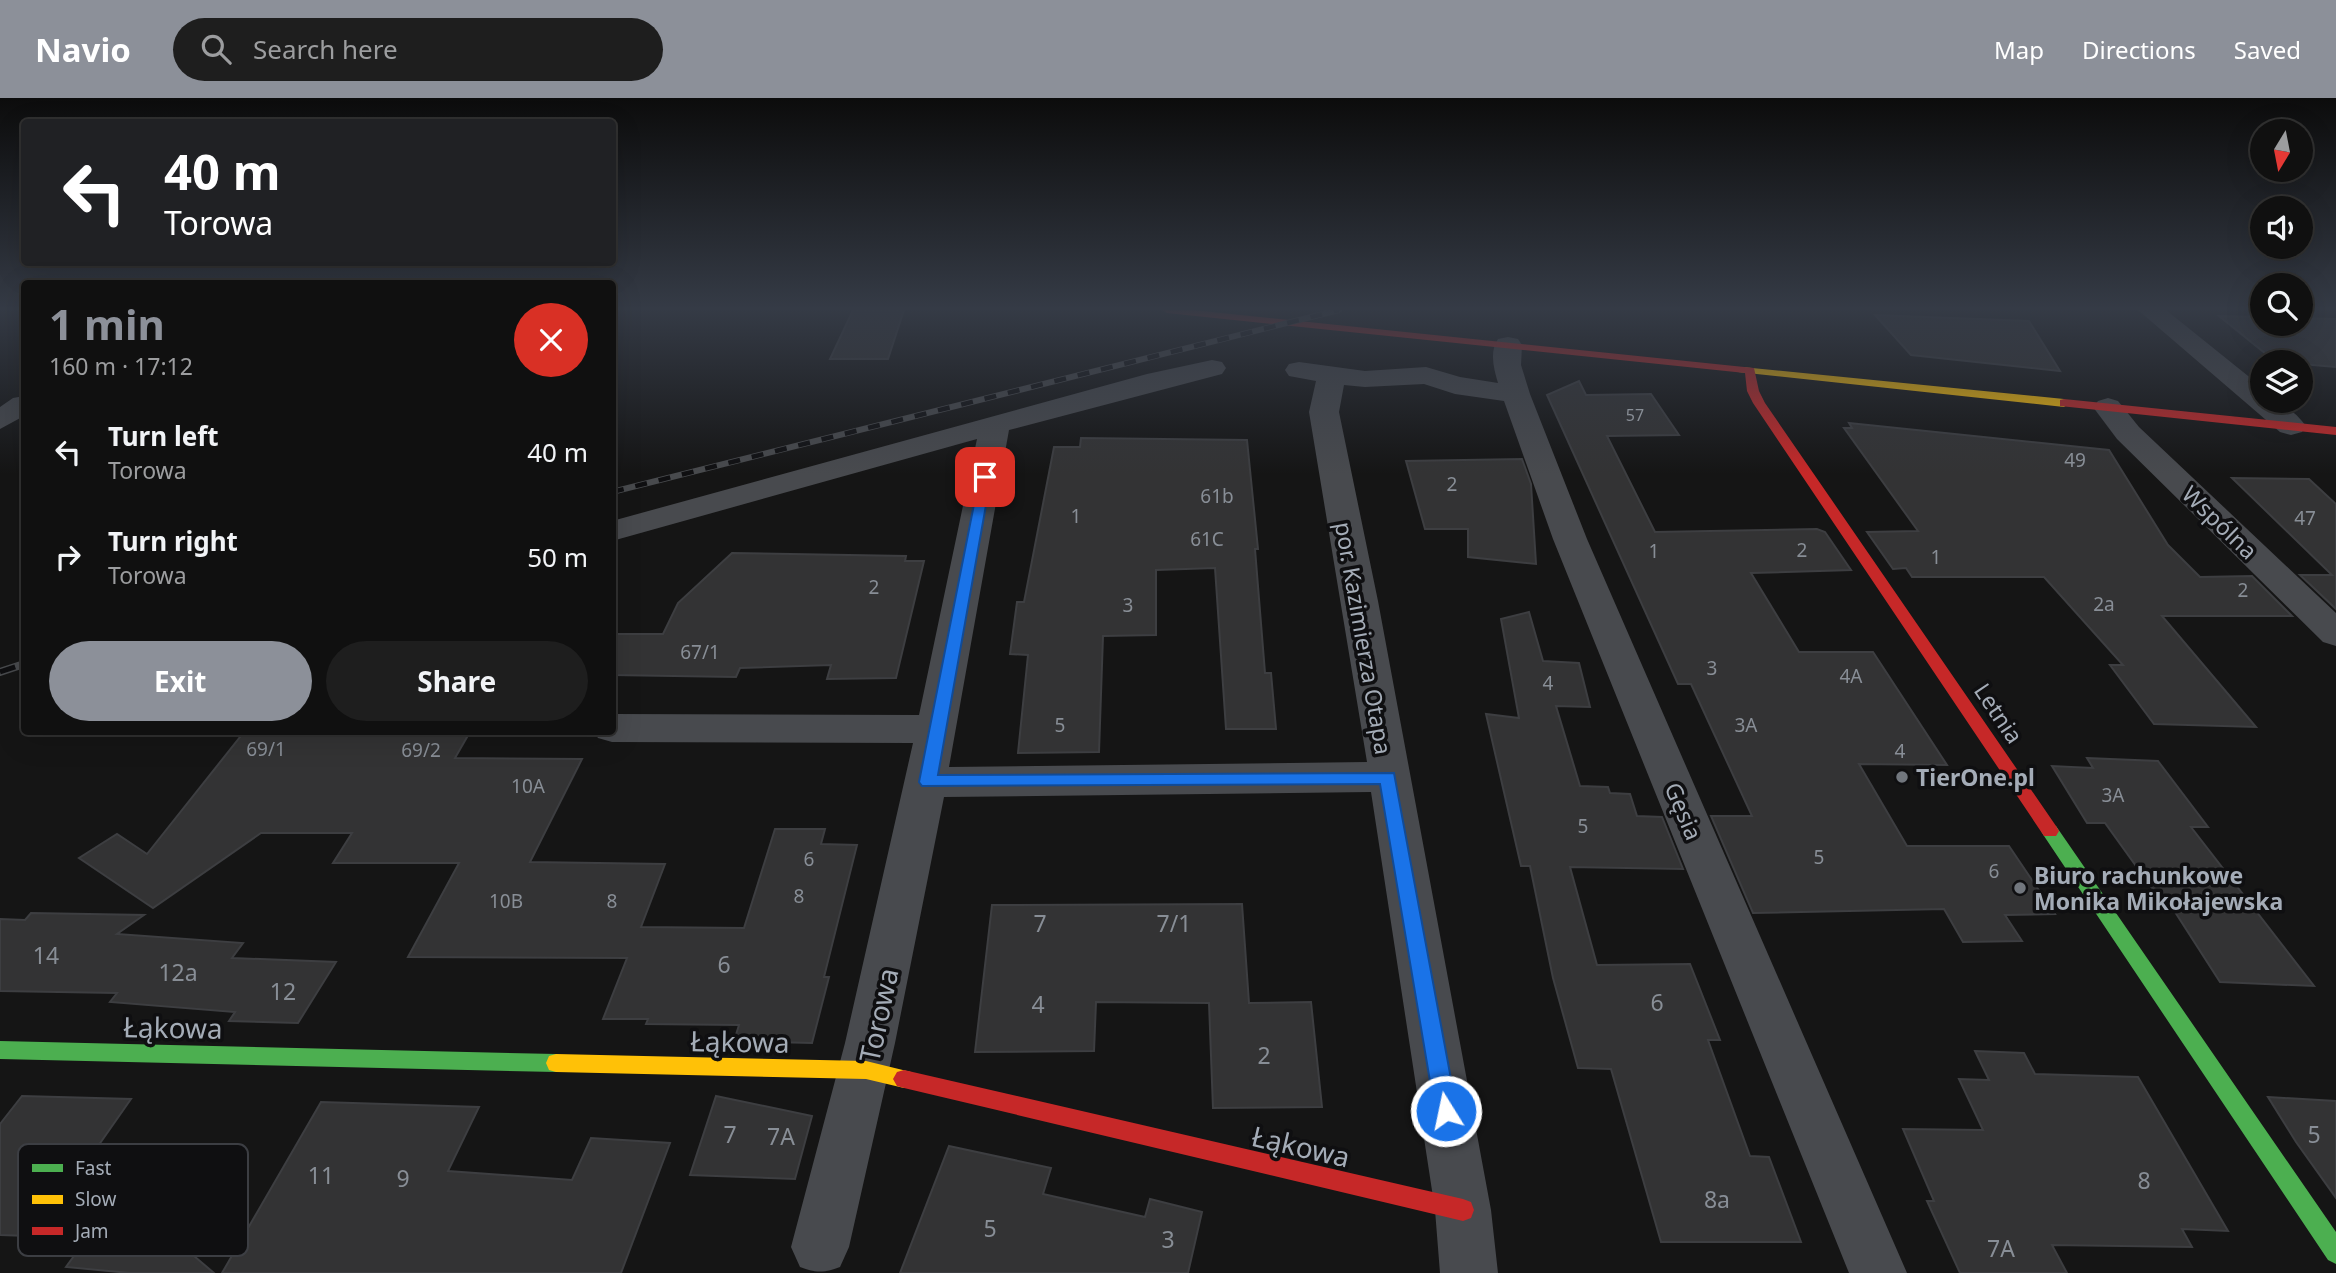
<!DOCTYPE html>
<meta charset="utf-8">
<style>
body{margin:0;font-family:"Noto Sans",sans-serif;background:#1e1e1e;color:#f1f3f6;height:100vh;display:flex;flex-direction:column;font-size:26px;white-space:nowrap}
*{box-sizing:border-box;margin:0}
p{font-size:23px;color:#9c9d9f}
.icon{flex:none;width:38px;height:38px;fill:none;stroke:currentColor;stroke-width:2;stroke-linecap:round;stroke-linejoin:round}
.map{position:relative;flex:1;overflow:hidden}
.details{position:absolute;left:21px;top:182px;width:595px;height:455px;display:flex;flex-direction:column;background:#101010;border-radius:7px;box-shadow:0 7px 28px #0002,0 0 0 2px #303030}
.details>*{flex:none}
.hud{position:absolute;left:21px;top:21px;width:595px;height:147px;border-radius:7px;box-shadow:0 7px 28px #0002,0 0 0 2px #303030;background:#202124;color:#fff;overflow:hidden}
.needle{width:46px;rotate:190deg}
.buttons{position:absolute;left:2250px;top:21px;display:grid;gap:14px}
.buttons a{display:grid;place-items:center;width:63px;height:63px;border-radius:50%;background:#101010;box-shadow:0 7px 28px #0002,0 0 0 2px #303030;font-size:35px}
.pin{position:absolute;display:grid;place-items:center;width:60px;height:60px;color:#fff;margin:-30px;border-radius:14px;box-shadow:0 4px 10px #0006}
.me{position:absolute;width:77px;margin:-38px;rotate:350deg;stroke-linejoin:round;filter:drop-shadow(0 0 5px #0008)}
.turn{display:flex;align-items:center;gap:24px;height:147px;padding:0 28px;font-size:32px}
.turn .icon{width:91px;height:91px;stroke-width:2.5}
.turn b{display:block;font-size:49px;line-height:60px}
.round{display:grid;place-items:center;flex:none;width:74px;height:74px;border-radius:37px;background:#1e1e1e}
.overview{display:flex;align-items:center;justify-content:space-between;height:119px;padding:0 28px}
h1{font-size:42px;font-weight:700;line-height:52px;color:#8c9099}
.primary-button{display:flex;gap:14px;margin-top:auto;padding:14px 28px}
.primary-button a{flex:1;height:80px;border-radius:42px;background:#8c9099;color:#fff;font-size:28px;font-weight:700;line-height:80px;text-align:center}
.primary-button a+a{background:#1e1e1e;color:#f1f3f6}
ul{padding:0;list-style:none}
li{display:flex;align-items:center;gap:21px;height:105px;padding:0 28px}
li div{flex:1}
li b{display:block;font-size:26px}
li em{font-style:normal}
header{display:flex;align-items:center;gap:42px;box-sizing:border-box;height:98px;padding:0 35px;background:#8c9099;color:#fff}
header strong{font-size:33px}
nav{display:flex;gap:38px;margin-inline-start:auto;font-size:24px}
.search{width:490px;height:63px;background:#1e1e1e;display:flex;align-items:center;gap:18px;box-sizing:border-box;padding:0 24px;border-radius:38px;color:#9c9d9f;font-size:26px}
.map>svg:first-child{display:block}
.building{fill:#333334;stroke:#3d3e41;stroke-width:2}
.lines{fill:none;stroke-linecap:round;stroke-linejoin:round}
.street{fill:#484a4e;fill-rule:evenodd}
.fast{fill:#4caf50;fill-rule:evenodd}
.slow{fill:#ffc107;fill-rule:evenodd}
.jam{fill:#c62828;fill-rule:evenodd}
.rail-far1-casing{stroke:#484a4d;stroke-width:6}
.rail-casing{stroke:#484a4d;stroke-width:8}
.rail-far1{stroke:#0f0f11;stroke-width:4.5;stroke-dasharray:12;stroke-linecap:butt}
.rail{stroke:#0f0f11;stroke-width:5;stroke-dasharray:16;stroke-linecap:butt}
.route{fill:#1a73e8;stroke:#114b97;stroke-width:2}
.poi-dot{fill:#72777e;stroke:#0f0f11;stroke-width:2.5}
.labels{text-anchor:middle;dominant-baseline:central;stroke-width:7;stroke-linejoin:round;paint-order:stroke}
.far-number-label{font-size:16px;fill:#888e96}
.number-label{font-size:19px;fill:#888e96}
.street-label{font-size:23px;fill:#a4acb7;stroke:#0f0f11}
.poi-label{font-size:23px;font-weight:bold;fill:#a4acb7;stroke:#0f0f11;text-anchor:start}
.near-number-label{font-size:23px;fill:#888e96}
.near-street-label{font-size:28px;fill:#a4acb7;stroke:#0f0f11}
.key{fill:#0f0f11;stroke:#3c3e43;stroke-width:2}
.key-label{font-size:19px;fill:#a4acb7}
</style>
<header>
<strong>Navio</strong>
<div class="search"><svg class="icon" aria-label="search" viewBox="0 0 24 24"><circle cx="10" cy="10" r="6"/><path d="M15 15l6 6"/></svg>Search here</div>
<nav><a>Map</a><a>Directions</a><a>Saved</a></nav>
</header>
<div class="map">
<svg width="2336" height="1175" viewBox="0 0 2336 1175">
<rect width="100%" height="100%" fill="#151515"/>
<path class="building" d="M853,212H904L888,261H830Z
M1875,217L2029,223L2060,273L1911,257Z
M2219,218L2263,219V226H2301V220L2336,221V269L2276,264Z
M1579,283L1586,297L1651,296L1679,337L1607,338L1655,434L1817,431L1825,434L1851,472L1751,475L1799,554H1873L1947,667L1859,666L1907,748H2009L2055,816L2005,817L2022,843L1963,844L1944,811L1753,815L1711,718H1752L1691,586H1678L1547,297Z
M1849,325L2109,352L2168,447L2200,479L2252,478L2292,518H2162L2256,629L2154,626L2110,567H2123L2044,479H1912L1906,470L1893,471L1867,434L1918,433L1844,330H1852Z
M1081,340L1247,342L1258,451H1255L1265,575H1271L1276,631H1226L1215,470L1156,472V537L1103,538L1099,654L1018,655L1028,557L1010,556L1017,504H1024L1054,349H1080Z
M1522,361L1531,386L1536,466L1468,459V431H1425L1406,363Z
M2232,380L2309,381L2336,406V511L2300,477H2332Z
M732,455L906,458L905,463H924L896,580L827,581L831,567L740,570L736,579L612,577V536H663L678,505Z
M1529,514L1543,563L1579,565L1590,609L1556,608L1580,688L1608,689L1610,695L1630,696L1637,718L1662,719L1683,771L1570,769L1597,867L1690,866L1720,942H1708L1750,1058L1769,1059L1801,1144H1661L1611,971L1578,970L1553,880L1530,768H1521L1486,616L1519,620L1501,521Z
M244,634H470L455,660L582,661L530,764L665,766L641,829L744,830L775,731H825L821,746L857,747L824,879H829L812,945L734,943L739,927L646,926L648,921H603L627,860L408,859L459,765H333L352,735H261L153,810L79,760L117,736L147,756Z
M2087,660L2158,663L2208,729H2191L2314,888L2220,884L2166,800H2159L2105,725H2087L2052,668L2093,670Z
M1242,806L1249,905L1311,904L1322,1009L1213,1010L1209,905L1096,904L1094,953L975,954L992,807Z
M31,815L144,817L117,836L243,845L232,860L336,864L298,925L229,923L235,914L110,904L117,895L0,893V821L25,822Z
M1975,953L2024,955L2035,976L2138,979L2228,1133L2182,1131L2192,1149L2052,1147L2067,1175H1960L1927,1103H1934L1903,1031L1983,1032L1959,981L1989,982Z
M22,998L131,1001L75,1081L106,1082L94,1099L116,1101L120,1095L214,1175H130L66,1169L87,1140L0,1137V1026Z
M716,998L812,1018L795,1081L690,1077Z
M2268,999L2336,1003V1100L2296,1044Z
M321,1004L479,1009L448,1073L572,1082L591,1040L670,1045L621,1175H222Z
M949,1048L1051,1070L1043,1096L1145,1119L1150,1101L1202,1114L1188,1175H900Z"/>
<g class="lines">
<path class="street" d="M2138,212H2166L2263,290V303C2281,303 2295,313 2306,328L2302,334L2291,337L2280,334Z
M1508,239L1518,241L1522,247L1521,267L1530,296L1587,441L1907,1175H1849L1553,441L1504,303L1455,296L1424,286L1365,289L1344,287L1339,314L1378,503L1491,1112L1498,1175H1440L1435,1112L1371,694L944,699L895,945L849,1149L840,1169C824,1175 816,1175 800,1169L791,1149L845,945L913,645L612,644L598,640L594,634H612V616L919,617L977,341L612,443V423L1147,276L1212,262L1222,264L1226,270L1222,276L1009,332L949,669L1367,664L1309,314L1316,283L1289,278L1285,272L1289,266L1299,264L1365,273L1426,269L1460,279L1498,285C1494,271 1489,254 1498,241Z
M24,298V318L0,331V309L13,300Z
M2108,300L2118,303L2139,329L2336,515V548L2323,544L2117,341L2093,309L2098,303Z"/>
<path class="fast" d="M2050,726L2056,728L2336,1134V1166L2328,1162L2044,738L2041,733L2044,728Z
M0,943L556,956L563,958L566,965L563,972L556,974L0,961Z"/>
<path class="slow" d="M1742,269L2064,301L2070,305L2064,309L1738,274L1736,272Z
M556,956L866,963L911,974L915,981L911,988L904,990L866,981L556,974L549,972L546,965L549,958Z"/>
<path class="jam" d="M1162,212H1193L1754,270L1759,293L1765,305L2056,728L2059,733L2056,738H2044L1753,305L1747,293L1745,275L1167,215Z
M2064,301L2336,329V337L2060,308V302Z
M904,972L1463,1101L1471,1104L1474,1112L1471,1120L1463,1123L904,990L897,988L893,981L897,974Z"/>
<g class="rail-far1-casing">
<path id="rail-far1" d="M612,394L1339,212"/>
</g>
<g class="rail-casing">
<path id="rail" d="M0,574L24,566"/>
</g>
<use href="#rail-far1" class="rail-far1"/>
<use href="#rail" class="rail"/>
</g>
<linearGradient id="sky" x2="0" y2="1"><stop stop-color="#0c0c0c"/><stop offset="0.56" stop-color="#353b46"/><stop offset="1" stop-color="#353b46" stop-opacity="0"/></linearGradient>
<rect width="2336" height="376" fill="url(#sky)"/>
<path class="route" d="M980,376L991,379L938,677L1394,675L1457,1013L1454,1020L1446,1023L1438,1020L1435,1013L1380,686L922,688L919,684Z"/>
<g class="poi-dot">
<circle cx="1902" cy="679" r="7"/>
<circle cx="2020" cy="790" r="7"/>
</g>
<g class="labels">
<g class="far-number-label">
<text x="1635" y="317">57</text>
</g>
<g class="number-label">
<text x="2075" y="362">49</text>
<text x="1452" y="386">2</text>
<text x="1217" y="398">61b</text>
<text x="1076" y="418">1</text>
<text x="2305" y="420">47</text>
<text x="1207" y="441">61C</text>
<text x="1802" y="452">2</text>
<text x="1654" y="453">1</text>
<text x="1936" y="459">1</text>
<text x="874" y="489">2</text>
<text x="2243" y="492">2</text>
<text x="2104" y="506">2a</text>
<text x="1128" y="507">3</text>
<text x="700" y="554">67/1</text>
<text x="1712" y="570">3</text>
<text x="1851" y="578">4A</text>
<text x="1548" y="585">4</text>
<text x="1060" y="627">5</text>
<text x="1746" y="627">3A</text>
<text x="266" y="651">69/1</text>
<text x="421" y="652">69/2</text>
<text x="1900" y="653">4</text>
<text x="528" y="688">10A</text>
<text x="2113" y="697">3A</text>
<text x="1583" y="728">5</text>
<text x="1819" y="759">5</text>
<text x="809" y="761">6</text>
<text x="1994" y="773">6</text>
<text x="799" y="798">8</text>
<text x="506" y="803">10B</text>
<text x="612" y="803">8</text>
</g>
<g class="street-label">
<text transform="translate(2220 424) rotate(44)">Wspólna</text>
<text transform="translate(1364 540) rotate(80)">por. Kazimierza Otapa</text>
<text transform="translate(1999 615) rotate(56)">Letnia</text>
<text transform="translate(1684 713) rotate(67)">Gęsia</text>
</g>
<g class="poi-label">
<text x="1916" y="679">TierOne.pl</text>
<text x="2034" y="777">Biuro rachunkowe<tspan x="2034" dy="26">Monika Mikołajewska</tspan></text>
</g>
<g class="near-number-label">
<text x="1040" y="825">7</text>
<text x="1174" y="825">7/1</text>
<text x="46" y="857">14</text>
<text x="724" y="866">6</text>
<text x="178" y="874">12a</text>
<text x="283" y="893">12</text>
<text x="1657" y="904">6</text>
<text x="1038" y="906">4</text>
<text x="1264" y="957">2</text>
<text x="730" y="1036">7</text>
<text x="2314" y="1036">5</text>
<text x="781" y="1038">7A</text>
<text x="321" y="1077">11</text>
<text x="403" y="1080">9</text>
<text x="2144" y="1082">8</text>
<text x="1717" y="1101">8a</text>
<text x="990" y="1130">5</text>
<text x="1168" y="1141">3</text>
<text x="2001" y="1150">7A</text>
</g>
<g class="near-street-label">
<text transform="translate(878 917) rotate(-78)">Torowa</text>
<text transform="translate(173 929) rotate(1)">Łąkowa</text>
<text transform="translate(740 943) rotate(1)">Łąkowa</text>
<text transform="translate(1301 1048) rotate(13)">Łąkowa</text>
</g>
</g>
<rect x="18" y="1046" width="230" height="112" rx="10" class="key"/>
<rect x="32" y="1066" width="31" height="8" fill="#4caf50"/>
<rect x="32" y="1097" width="31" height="9" fill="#ffc107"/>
<rect x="32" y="1129" width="31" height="8" fill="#c62828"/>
<g class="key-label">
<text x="75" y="1077">Fast</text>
<text x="75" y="1108">Slow</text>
<text x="75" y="1140">Jam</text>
</g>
</svg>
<div class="buttons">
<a><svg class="needle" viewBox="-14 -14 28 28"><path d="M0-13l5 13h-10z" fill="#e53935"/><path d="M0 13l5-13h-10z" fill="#9c9d9f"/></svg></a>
<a><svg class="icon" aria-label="sound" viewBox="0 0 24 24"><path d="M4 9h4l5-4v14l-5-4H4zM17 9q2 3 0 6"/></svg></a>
<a><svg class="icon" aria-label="search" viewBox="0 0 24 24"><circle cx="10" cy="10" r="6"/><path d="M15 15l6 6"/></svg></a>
<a><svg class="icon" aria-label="layers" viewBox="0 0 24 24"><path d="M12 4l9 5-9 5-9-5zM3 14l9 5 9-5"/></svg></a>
</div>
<div class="pin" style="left:985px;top:379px;background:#d93025"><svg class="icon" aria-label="arrive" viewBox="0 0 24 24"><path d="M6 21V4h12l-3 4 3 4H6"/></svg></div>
<svg class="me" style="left:1446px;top:1013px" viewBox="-20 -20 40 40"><circle r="17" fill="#1a73e8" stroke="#fff" stroke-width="3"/><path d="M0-11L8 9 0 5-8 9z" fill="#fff"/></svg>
<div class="hud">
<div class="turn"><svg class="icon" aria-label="left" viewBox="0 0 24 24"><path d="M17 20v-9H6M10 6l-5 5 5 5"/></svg><div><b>40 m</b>Torowa</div></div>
</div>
<section class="details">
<div class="overview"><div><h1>1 min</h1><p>160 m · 17:12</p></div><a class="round" style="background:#d93025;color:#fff"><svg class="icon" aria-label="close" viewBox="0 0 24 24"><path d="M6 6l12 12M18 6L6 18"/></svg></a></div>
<ul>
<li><svg class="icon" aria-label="left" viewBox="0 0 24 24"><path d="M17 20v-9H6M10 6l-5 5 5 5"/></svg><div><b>Turn left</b><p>Torowa</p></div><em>40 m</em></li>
<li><svg class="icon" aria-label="right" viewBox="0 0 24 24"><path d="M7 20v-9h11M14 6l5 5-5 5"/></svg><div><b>Turn right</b><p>Torowa</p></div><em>50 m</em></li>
</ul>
<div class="primary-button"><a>Exit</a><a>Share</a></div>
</section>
</div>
